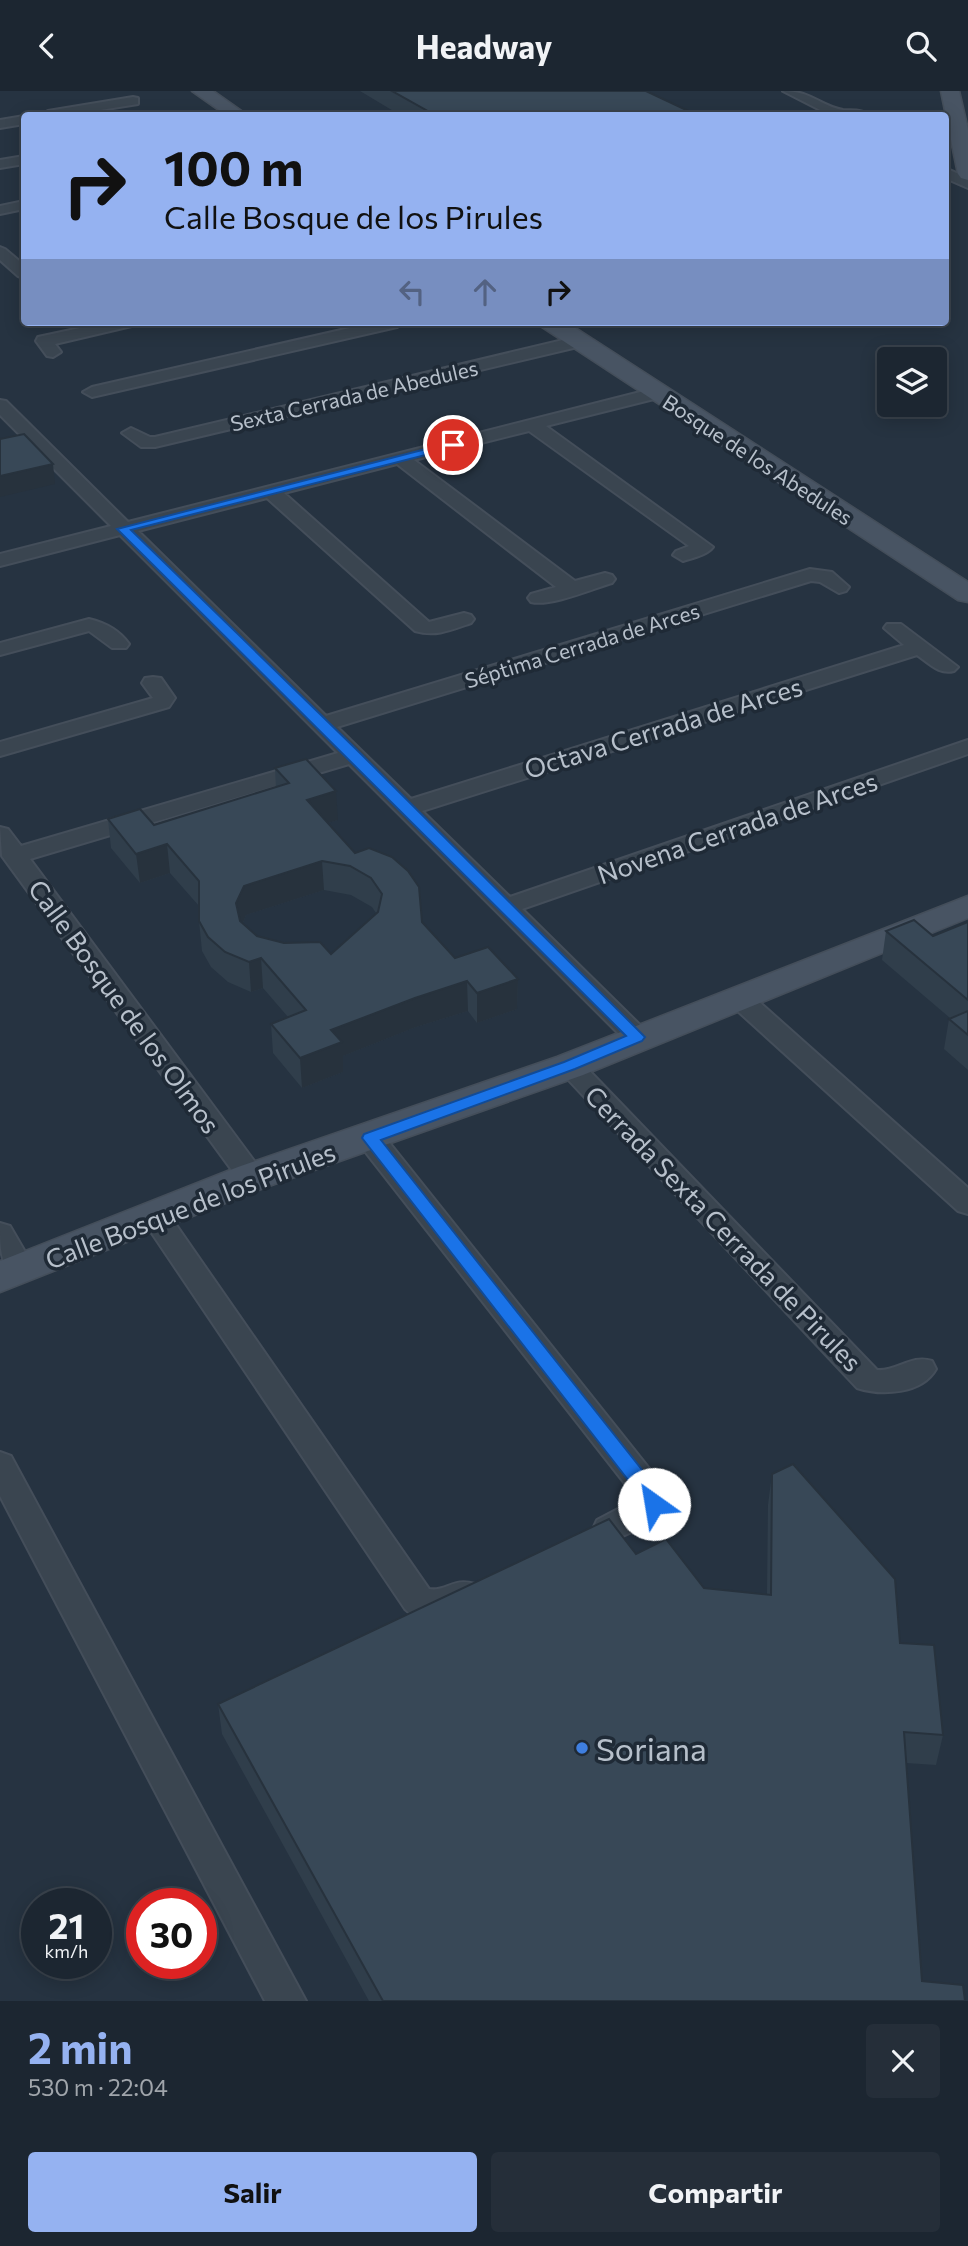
<!DOCTYPE html>
<html lang="es">
<meta charset="utf-8">
<style>
body{margin:0;font-family:Commissioner,sans-serif;background:#252e39;color:#f1f3f6;height:100vh;display:flex;flex-direction:column;font-size:26px;white-space:nowrap}
*{box-sizing:border-box;margin:0}
p{font-size:23px;color:#a0a5ab}
.icon{flex:none;width:38px;height:38px;fill:none;stroke:currentColor;stroke-width:2;stroke-linecap:round;stroke-linejoin:round}
.map{position:relative;height:1910px;overflow:hidden}
.details{display:flex;flex-direction:column;background:#1c2631;flex:1}
.details>*{flex:none}
.banner{position:absolute;left:21px;top:21px;width:928px;height:214px;border-radius:7px;box-shadow:0 4px 18px #0003,0 0 0 2px #3a434d;background:#95b2f1;color:#111;overflow:hidden}
.fabs{position:absolute;left:877px;top:256px;display:grid;gap:14px}
.fabs a{display:grid;place-items:center;width:70px;height:70px;border-radius:7px;background:#1c2631;box-shadow:0 4px 18px #0003,0 0 0 2px #3a434d;font-size:35px}
.speed{position:absolute;left:21px;top:1797px;display:flex;gap:14px;font-size:35px;font-weight:700;text-align:center}
.speed>*{display:grid;place-content:center;width:91px;height:91px;border-radius:50%;background:#1c2631;box-shadow:0 4px 18px #0003,0 0 0 2px #3a434d;line-height:1}
.speed small{font-size:18px;font-weight:400}
.speed .limit{border:10px solid #d22;background:#fff;color:#111}
.pin{position:absolute;display:grid;place-items:center;width:60px;height:60px;color:#fff;margin:-30px;border:4px solid #fff;border-radius:50%;box-shadow:0 2px 7px #0007}
.me{position:absolute;width:77px;margin:-38px;rotate:328deg;stroke-linejoin:round;filter:drop-shadow(0 0 5px #0008)}
.turn{display:flex;align-items:center;gap:24px;height:147px;padding:0 28px;font-size:32px}
.turn .icon{width:91px;height:91px;stroke-width:2.5}
.turn b{display:block;font-size:49px;line-height:60px}
.lanes{display:flex;align-items:center;height:66px;padding:0 28px;background:#0003;justify-content:center;gap:35px;direction:ltr}
.lanes .off{opacity:.35}
.round{display:grid;place-items:center;flex:none;width:74px;height:74px;border-radius:7px;background:#252e39}
.headline{display:flex;align-items:center;justify-content:space-between;height:119px;padding:0 28px}
h1{font-size:42px;font-weight:700;line-height:52px;color:#95b2f1}
.primary-button{display:flex;gap:14px;margin-top:auto;padding:14px 28px}
.primary-button a{flex:1;height:80px;border-radius:7px;background:#95b2f1;color:#111;font-size:28px;font-weight:700;line-height:80px;text-align:center}
.primary-button a+a{background:#252e39;color:#f1f3f6}
header{display:flex;justify-content:space-between;align-items:center;height:91px;padding:0 28px;background:#1c2631;font-size:32px;font-weight:700}
.map>svg:first-child{display:block}
.lines{fill:none;stroke-linecap:round;stroke-linejoin:round}
.street-casing{stroke:#444e5a;stroke-width:4}
.secondary-casing{stroke:#444e5a;stroke-width:3}
.street{fill:#3a4550;fill-rule:evenodd}
.secondary{fill:#485463;fill-rule:evenodd}
.wall{fill:#303e4b;fill-rule:evenodd}
.shaded-wall{fill:#27323d}
.building{fill:#384857;stroke:#27323d;stroke-width:2;fill-rule:evenodd}
.route{fill:#1a73e8;stroke:#114b97;stroke-width:2}
.shop-dot{fill:#3f7fe0;stroke:#1f2a36;stroke-width:2.5}
.labels{text-anchor:middle;dominant-baseline:central;stroke-width:7;stroke-linejoin:round;paint-order:stroke}
.far-street-label{font-size:21px;fill:#b7c0cb;stroke:#1f2a36}
.street-label{font-size:26px;fill:#b7c0cb;stroke:#1f2a36}
.near-poi-label{font-size:32px;fill:#b7c0cb;stroke:#1f2a36;text-anchor:start}
</style>
<header><svg class="icon" aria-label="back" viewBox="0 0 24 24"><path d="M15 5l-7 7 7 7"/></svg>Headway<svg class="icon" aria-label="search" viewBox="0 0 24 24"><circle cx="10" cy="10" r="6"/><path d="M15 15l6 6"/></svg></header>
<div class="map">
<svg width="968" height="1910" viewBox="0 0 968 1910">
<rect width="100%" height="100%" fill="#263341"/>
<g class="lines">
<g class="street-casing">
<path id="street" d="M783,0C812,0 820,15 843,19C852,20 862,18 870,24H830Z
M133,6L138,7V13L69,24H41L48,20Z
M24,25V33L0,37V29Z
M24,65V73L0,77V69Z
M945,77L968,87V97L945,87Z
M24,110V118L0,123V115Z
M0,156L5,158L24,174V187L18,185L0,169Z
M108,231H138L136,234L55,253L61,261L53,266L47,265L36,250L38,246Z
M376,231H405L397,236L92,306L83,301L92,296Z
M580,245L586,246L588,250L586,254L155,356H141L122,342L131,337L150,346H155Z
M656,297L665,302L662,306L546,335L713,456C707,464 692,467 683,470L673,464L676,460L689,455L529,340L414,369L575,490L605,482L612,484L615,488L612,492C592,498 550,516 531,511L528,507L531,503L556,496L397,373L284,402L429,531L464,522L471,524L474,528L471,532C451,539 436,546 415,540L267,407L138,440L326,625L810,478L832,481L849,496L846,500L839,502L820,491L811,490L337,636L411,708L904,554L884,537L887,533H901L958,576L954,580C939,584 929,572 917,564L422,720L510,806L968,649V663L522,818L646,940L650,946L646,952L637,954L628,952L349,673L30,768L266,1086L262,1093L252,1096L242,1093L2,765L0,736L8,738L21,755L338,662L120,444L0,475V463L111,435L0,324V309L6,310L128,431Z
M89,528C106,532 119,539 129,553L126,557H112L89,540L0,564V552Z
M153,586L161,587L175,607L169,616L0,665V651L153,607L142,592L145,587Z
M739,899L748,901L968,1097V1123L958,1120L730,913L726,907L730,901Z
M570,966L579,969L877,1279C897,1281 911,1263 932,1270L936,1278C922,1303 882,1305 857,1297L561,981L557,975L561,969Z
M370,1038L380,1040L663,1395L670,1413L659,1429L609,1451L597,1447L593,1438L597,1429L637,1408L360,1054L356,1047L360,1040Z
M155,1115L165,1118L429,1498C447,1501 453,1486 475,1493L480,1503L475,1513C453,1521 425,1538 405,1518L145,1132L141,1125L145,1118Z
M0,1132L10,1135L35,1178L30,1185L20,1189L10,1185C0,1166 0,1154 0,1132Z
M0,1361L11,1365L306,1910H265L0,1405Z"/>
</g>
<g class="secondary-casing">
<path id="secondary" d="M192,0H213L247,24H226Z
M941,0H959L968,39V89L961,87L958,83Z
M539,231H566L968,491V511L958,509L542,236Z
M968,805V827L583,984L266,1096L0,1201V1170L238,1076L557,966Z"/>
</g>
<use href="#street" class="street"/>
<use href="#secondary" class="secondary"/>
</g>
<path class="wall" d="M360,0H646L697,24H400Z
M275,677L338,729L328,732L355,762L422,831L455,867L518,888L517,918L477,932L468,920L416,936L343,965V981L302,997L273,962L271,933L288,926L263,897L251,901L228,891L211,876L202,860L199,830V815L170,782L140,792L111,757L108,728L154,734L276,697ZM324,799L351,804L372,816L376,822L331,863L257,845L243,832L246,824Z
M968,831V979L944,958L949,928L950,927L882,869L886,840L933,845Z
M772,1383L900,1552L943,1644L936,1674L906,1672L922,1890L965,1910H369L222,1643L218,1613L636,1463L704,1497L767,1503L768,1414Z"/>
<path class="shaded-wall" d="M53,373L55,393L0,406V385Z
M336,700L338,729L309,738L307,709Z
M167,753L170,782L140,792L136,763Z
M322,770L324,799L246,824L239,842L236,812L244,795Z
M261,867L263,897L251,901L249,871Z
M518,888L517,918L477,932V902Z
M467,890L468,920L416,936L343,965V981L302,997L300,967L331,939L415,907Z"/>
<path class="building" d="M392,0H646L697,24H435Z
M24,343L53,373L0,385V348Z
M306,668L336,700L307,709L355,762L369,757L392,766L408,780L419,796L422,831L455,867L488,856L518,888L477,902L467,890L415,907L331,939L342,951L300,967L271,933L306,919L261,867L249,871L225,861L208,846L199,830V790L167,753L136,763L108,728L140,718L154,734L289,692L275,677ZM322,770L350,775L371,787L382,803L378,821L331,863L320,851L284,852L257,845L240,830L236,812L244,795Z
M914,829L933,845L968,831V909L886,840Z
M968,920V944L949,928Z
M793,1373L895,1488L900,1552L934,1554L943,1644L904,1641L922,1890L963,1894L965,1910H383L218,1613L609,1428L636,1463L666,1448L704,1497L771,1504L772,1383Z"/>
<path class="route" d="M453,351L457,352V356L131,439L359,661L645,946L642,950L575,978L381,1049L658,1399L664,1413L661,1419L654,1421L647,1419L642,1407L362,1047L364,1043L564,971L626,945L117,438Z"/>
<circle class="shop-dot" cx="582" cy="1657" r="7"/>
<g class="labels">
<g class="far-street-label">
<text transform="translate(354 304) rotate(-13)">Sexta Cerrada de Abedules</text>
<text transform="translate(758 368) rotate(33)">Bosque de los Abedules</text>
<text transform="translate(582 554) rotate(-17)">Séptima Cerrada de Arces</text>
</g>
<g class="street-label">
<text transform="translate(663 636) rotate(-17)">Octava Cerrada de Arces</text>
<text transform="translate(737 736) rotate(-19)">Novena Cerrada de Arces</text>
<text transform="translate(125 915) rotate(54)">Calle Bosque de los Olmos</text>
<text transform="translate(190 1114) rotate(-21)">Calle Bosque de los Pirules</text>
<text transform="translate(724 1137) rotate(46)">Cerrada Sexta Cerrada de Pirules</text>
</g>
<g class="near-poi-label">
<text x="596" y="1657">Soriana</text>
</g>
</g>
</svg>
<div class="fabs">
<a><svg class="icon" aria-label="layers" viewBox="0 0 24 24"><path d="M12 4l9 5-9 5-9-5zM3 14l9 5 9-5"/></svg></a>
</div>
<div class="speed"><div>21<small>km/h</small></div><div class="limit">30</div></div>
<div class="pin" style="left:453px;top:354px;background:#d93025"><svg class="icon" aria-label="arrive" viewBox="0 0 24 24"><path d="M6 21V4h12l-3 4 3 4H6"/></svg></div>
<svg class="me" style="left:654px;top:1413px" viewBox="-20 -20 40 40"><circle r="19" fill="#fff"/><path d="M0-13L10 11 0 6-10 11z" fill="#1a73e8"/></svg>
<div class="banner">
<div class="turn"><svg class="icon" aria-label="right" viewBox="0 0 24 24"><path d="M7 20v-9h11M14 6l5 5-5 5"/></svg><div><b>100 m</b>Calle Bosque de los Pirules</div></div>
<div class="lanes"><svg class="icon off" aria-label="left" viewBox="0 0 24 24"><path d="M17 20v-9H6M10 6l-5 5 5 5"/></svg><svg class="icon off" aria-label="ahead" viewBox="0 0 24 24"><path d="M12 20V5M6 11l6-6 6 6"/></svg><svg class="icon" aria-label="right" viewBox="0 0 24 24"><path d="M7 20v-9h11M14 6l5 5-5 5"/></svg></div>
</div>
</div>
<section class="details">
<div class="headline"><div><h1>2 min</h1><p>530 m · 22:04</p></div><a class="round"><svg class="icon" aria-label="close" viewBox="0 0 24 24"><path d="M6 6l12 12M18 6L6 18"/></svg></a></div>
<div class="primary-button"><a>Salir</a><a>Compartir</a></div>
</section>
